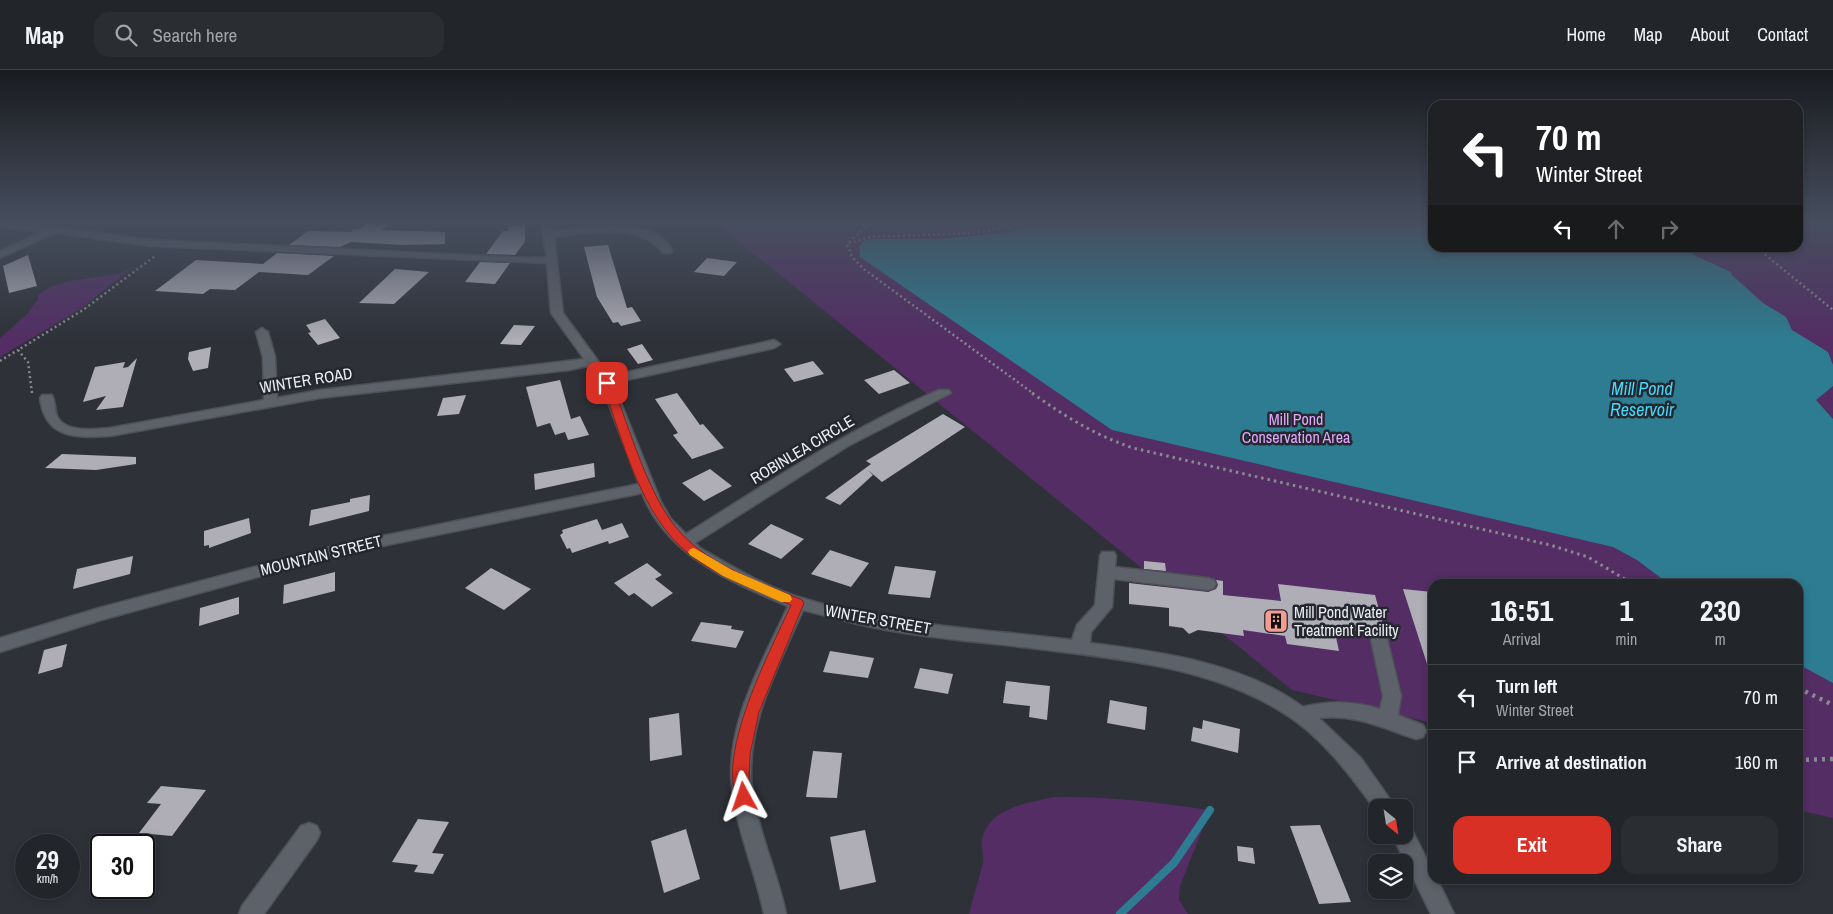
<!DOCTYPE html>
<style>
body{margin:0;font-family:"Archivo Narrow",sans-serif;background:#2a2d32;color:#f1f3f6;height:100vh;display:flex;flex-direction:column;font-size:19px;white-space:nowrap}
*{box-sizing:border-box;margin:0}
p{font-size:16px;color:#a2a5a8}
.icon{flex:none;width:28px;height:28px;fill:none;stroke:currentColor;stroke-width:2;stroke-linecap:round;stroke-linejoin:round}
.map{position:relative;flex:1;overflow:hidden}
.sheet{position:absolute;left:1428px;top:509px;width:375px;height:305px;display:flex;flex-direction:column;background:#22252a;border-radius:15px;box-shadow:0 2px 8px #0003,0 0 0 1px #3f4247}
.sheet>*{flex:none}
.banner{position:absolute;left:1428px;top:30px;width:375px;height:152px;border-radius:15px;box-shadow:0 2px 8px #0003,0 0 0 1px #3f4247;background:#202124;color:#fff;overflow:hidden}
.needle{width:32px;rotate:150deg}
.fabs{position:absolute;left:1368px;top:729px;display:grid;gap:10px}
.fabs a{display:grid;place-items:center;width:45px;height:45px;border-radius:10px;background:#22252a;box-shadow:0 2px 8px #0003,0 0 0 1px #3f4247;font-size:25px}
.speed{position:absolute;left:15px;top:764px;display:flex;gap:10px;font-size:25px;font-weight:700;text-align:center}
.speed>*{display:grid;place-content:center;width:65px;height:65px;border-radius:50%;background:#22252a;box-shadow:0 2px 8px #0003,0 0 0 1px #3f4247;line-height:1}
.speed small{font-size:12px;font-weight:400}
.speed .limit{border:2px solid #111;border-radius:8px;background:#fff;color:#111}
.pin{position:absolute;display:grid;place-items:center;width:42px;height:42px;color:#fff;margin:-21px;border-radius:10px;box-shadow:0 2px 8px #0006}
.me{position:absolute;width:55px;margin:-28px;rotate:355deg;stroke-linejoin:round;filter:drop-shadow(0 0 4px #0008)}
.turn{display:flex;align-items:center;gap:18px;height:105px;padding:0 25px;font-size:22px}
.turn .icon{width:65px;height:65px;stroke-width:2.5}
.turn b{display:block;font-size:35px;line-height:42px}
.lanes{display:flex;align-items:center;height:48px;padding:0 25px;background:#0003;justify-content:center;gap:25px;direction:ltr}
.lanes .off{opacity:.35}
.eta{display:flex;justify-content:space-evenly;align-items:center;height:85px;text-align:center}
.eta b{font-size:30px;font-weight:700;line-height:35px}
.button{display:flex;gap:10px;margin-top:auto;padding:10px 25px}
.button a{flex:1;height:58px;border-radius:15px;background:#d93025;color:#fff;font-size:20px;font-weight:700;line-height:58px;text-align:center}
.button a+a{background:#2a2d32;color:#f1f3f6}
ul{padding:0;list-style:none}
li{display:flex;align-items:center;gap:15px;height:65px;padding:0 25px;border-top:1px solid #3f4247}
li div{flex:1}
li b{display:block;font-size:19px}
li em{font-style:normal}
header{display:flex;align-items:center;gap:30px;box-sizing:border-box;height:70px;padding:0 25px;background:#22252a;border-bottom:1px solid #3f4247}
header strong{font-size:24px}
nav{display:flex;gap:28px;margin-inline-start:auto;font-size:18px}
.search{width:350px;height:45px;background:#2a2d32;display:flex;align-items:center;gap:12px;box-sizing:border-box;padding:0 18px;border-radius:15px;color:#a2a5a8;font-size:19px}
.map>svg:first-child{display:block}
.green{fill:#532d64}
.water{fill:#2e7c91}
.lines{fill:none;stroke-linecap:round;stroke-linejoin:round}
.stream{stroke:#2e7c91;stroke-width:8}
.building{fill:#afaeb7}
.minor-casing{stroke:#4d5056;stroke-width:3}
.path-far2{stroke:#888a90;stroke-width:2.5;stroke-dasharray:2 3;stroke-linecap:butt}
.path-far1{stroke:#888a90;stroke-width:3;stroke-dasharray:2.5 4;stroke-linecap:butt}
.path{stroke:#888a90;stroke-width:4.5;stroke-dasharray:3 5;stroke-linecap:butt}
.minor{fill:#5d6169;fill-rule:evenodd}
.route{fill:#d93025;stroke:#8d1f18}
.slow{fill:#f59e0b}
.labels{text-anchor:middle;dominant-baseline:central;stroke-width:5;stroke-linejoin:round;paint-order:stroke}
.street-label{font-size:16px;fill:#ebedf2;stroke:#24272e}
.park-label{font-size:16px;fill:#e0a7fc;stroke:#24272e}
.poi-label{font-size:16px;fill:#ebedf2;stroke:#24272e;text-anchor:start}
.water-label{font-size:18px;font-style:italic;fill:#42d7fc;stroke:#24272e}
</style>
<header>
<strong>Map</strong>
<div class="search"><svg class="icon" aria-label="search" viewBox="0 0 24 24"><circle cx="10" cy="10" r="6"/><path d="M15 15l6 6"/></svg>Search here</div>
<nav><a>Home</a><a>Map</a><a>About</a><a>Contact</a></nav>
</header>
<div class="map">
<svg width="1833" height="844" viewBox="0 0 1833 844">
<rect width="100%" height="100%" fill="#2e3138"/>
<path class="green" d="M716,153H1432V178H1798V153H1833V748L1798,740V514H1432V653L1292,620Z
M132,198L79,240L0,287V268L27,244L38,229V225L50,217L68,211L118,204Z
M1055,727C1107,726 1158,732 1210,740L1180,816L1179,830L1188,844H969C973,827 979,809 983,792C984,784 980,776 982,769C990,737 1027,733 1055,727Z"/>
<path class="water" d="M1047,153H1432V178H1685L1696,186L1731,202L1732,205L1763,233L1786,247L1792,260L1828,282L1833,295V316L1816,330L1833,349V613L1798,594V514H1669L1637,490L1613,477L1112,360L860,187L859,176L865,170L872,169H941L1011,162Z"/>
<g class="lines">
<path class="stream" d="M1120,844L1174,793L1210,740"/>
</g>
<path class="building" d="M368,153H390L381,160L445,162V174L403,175L351,172L340,177L289,175L308,161L352,162L353,159H359Z
M525,154V172L515,185L486,184L503,161H508V156Z
M608,175L627,238L632,237L641,251L621,256L618,252L613,253L597,227L584,177Z
M277,183L334,186L308,205L259,202L235,220L210,219L203,224L155,221L196,190L263,194Z
M28,185L37,216L9,223L3,196Z
M707,188L737,192L724,206L694,202Z
M480,192L510,193L495,214L465,212Z
M395,199L429,202L394,234L359,233Z
M325,249L340,268L318,275L308,263L311,262L306,255Z
M514,255L535,256L521,275L500,274Z
M642,274L653,290L638,294L627,279Z
M211,277L208,298L193,301L188,289L189,282Z
M137,288L123,337L96,340L106,326L83,332L95,297L125,292L123,298L128,297Z
M813,291L824,304L794,312L784,299Z
M894,300L910,313L879,324L864,310Z
M560,310L571,349L580,346L589,365L568,370L565,362L555,365L550,353L537,357L526,317Z
M677,323L700,355L703,354L724,378L692,389L673,365L678,363L655,329Z
M466,325L459,344L437,346L443,328Z
M943,344L965,357L882,412L868,400L873,405L840,435L825,428L871,394L866,391Z
M62,384L136,387V394L96,400L45,398Z
M594,393L595,407L535,420L534,404Z
M710,399L732,416L704,431L682,413Z
M370,425L369,441L309,456L311,440L350,432V429Z
M249,448L251,463L209,478V475L204,476V461Z
M597,449L602,460L622,453L629,467L609,474L608,471L572,483L570,478L567,479L560,465L563,463L562,460Z
M771,454L804,469L781,489L748,474Z
M830,480L869,493L851,517L811,504Z
M133,486L130,504L73,519L77,499Z
M1144,491L1165,493L1166,501L1144,499Z
M647,493L662,505L655,509L673,523L652,537L634,523L629,526L614,513Z
M895,496L936,501L930,528L888,524Z
M491,498L531,519L504,540L465,518Z
M335,502V521L283,534L284,515Z
M1216,510L1223,511V525L1281,531L1278,514L1375,525L1384,558L1378,556L1370,562L1334,558L1339,581L1287,574L1285,566L1243,560L1244,566L1198,560L1189,564L1183,558L1169,556V538L1129,534V513L1208,522L1216,519L1218,515Z
M1403,519L1432,522V600H1429Z
M239,527V544L199,556L200,538Z
M701,552L732,556L731,559L744,561L736,578L691,571Z
M67,574L62,597L38,604L44,580Z
M830,581L874,588L868,608L823,602Z
M920,598L953,604L948,624L914,618Z
M1006,611L1050,616L1047,650L1029,647L1030,636L1003,633Z
M1110,630L1147,637L1145,660L1107,653Z
M679,643L682,685L650,691L649,648Z
M1203,650L1240,659L1238,683L1191,671L1193,657L1202,659Z
M813,681L842,683L837,728L806,727Z
M161,716L206,720L172,766L139,763L161,734L147,733Z
M418,749L449,752L432,783L444,784L433,804L414,802L418,795L392,792Z
M1320,755L1351,832L1319,834L1290,756Z
M686,759L700,809L664,823L651,771Z
M865,760L876,812L840,820L830,767Z
M1237,776L1253,778L1255,794L1238,791Z"/>
<g class="lines">
<g class="minor-casing">
<path id="minor" d="M0,153H21L152,170L530,188L547,187L541,153H551L553,161C582,158 639,148 663,169C667,172 670,177 672,181L671,183H663C640,151 589,163 554,167L563,243L609,306L774,270L780,274L774,278L613,313L661,432L671,449L686,464C769,412 849,359 939,320H949L951,323L848,376L695,473L700,478C733,497 766,517 802,528C889,555 983,559 1072,570L1077,555L1095,535L1100,486L1102,482H1114L1116,486L1115,497L1208,508L1214,510L1216,514L1214,518L1208,520L1114,509L1112,537L1091,562L1090,573C1162,582 1243,593 1303,637C1330,630 1354,631 1380,639L1383,626L1370,565L1373,560L1379,558L1385,560L1401,626L1398,645L1423,655L1426,661L1423,667L1416,669C1382,658 1356,644 1319,648L1361,688L1396,738H1376V741C1349,703 1319,663 1277,639C1201,594 1109,588 1023,577C974,571 924,568 877,558C852,553 828,546 803,540C778,598 742,660 753,726C760,766 778,804 786,844H764C756,804 739,766 733,726C722,659 761,595 788,536C730,512 666,485 642,423L338,485L101,550L0,582V568L99,538L338,475L639,414L601,314L588,296L569,300L320,328L110,366C76,368 45,369 40,328L42,325H52C56,332 54,341 58,348C67,363 95,359 110,358L264,330L263,287L256,262L262,258L268,262L275,287L277,328L320,320L584,289L551,243L547,193L152,176L54,163L0,188V181L42,162L0,156Z
M309,753L317,756L320,763L317,770L264,844H239L242,836L301,756Z
M1404,756L1411,758L1432,800V809H1437L1454,844H1431L1392,765H1404Z"/>
</g>
<path class="path-far2" d="M1029,153L975,163L869,167L847,174L852,187L865,200L1034,324
M849,172L871,153
M1757,178L1833,240
M0,291L18,280
M32,323L28,292L18,280L83,240L155,186"/>
<path class="path-far1" d="M1032,323C1066,347 1093,364 1133,378L1550,475L1588,487L1633,514"/>
<path class="path" d="M1798,618L1833,635
M1798,690L1833,689"/>
<use href="#minor" class="minor"/>
</g>
<linearGradient id="sky" x2="0" y2="1"><stop stop-color="#191b1f"/><stop offset="0.56" stop-color="#464e5e"/><stop offset="1" stop-color="#464e5e" stop-opacity="0"/></linearGradient>
<rect width="1833" height="271" fill="url(#sky)"/>
<path class="route" d="M607,310L612,313C629,357 649,429 680,462C711,497 761,512 802,530L804,533L759,642L750,684L749,712L751,727L749,731L744,733L738,731C715,684 771,580 791,535C756,520 718,507 689,484C640,445 623,370 602,313Z"/>
<path class="slow" d="M694,478L732,500L790,525L792,529L790,532H781L723,506L690,485L688,482L690,479Z"/>
<defs>
<g id="building-square" transform="scale(1.25)"><rect x="-9" y="-9" width="18" height="18" rx="4" fill="#f59c92" stroke="#24272e"/><path d="M-4-6H4V6H1V3H-1V6H-4ZM-2.5-4.3h1.7v1.8h-1.7ZM.8-4.3h1.7v1.8H.8ZM-2.5-1h1.7V.8h-1.7ZM.8-1h1.7V.8H.8Z" fill="#111"/></g>
</defs>
<g fill-rule="evenodd">
<use href="#building-square" x="1276" y="551"/>
</g>
<g class="labels">
<g class="street-label">
<text transform="translate(306 310) rotate(-9)">WINTER ROAD</text>
<text transform="translate(802 379) rotate(-31)">ROBINLEA CIRCLE</text>
<text transform="translate(321 485) rotate(-14)">MOUNTAIN STREET</text>
<text transform="translate(878 549) rotate(10)">WINTER STREET</text>
</g>
<g class="park-label">
<text x="1296" y="349">Mill Pond<tspan x="1296" dy="18">Conservation Area</tspan></text>
</g>
<g class="poi-label">
<text x="1294" y="542">Mill Pond Water<tspan x="1294" dy="18">Treatment Facility</tspan></text>
</g>
<g class="water-label">
<text x="1642" y="318">Mill Pond<tspan x="1642" dy="21">Reservoir</tspan></text>
</g>
</g>
</svg>
<div class="fabs">
<a><svg class="needle" viewBox="-14 -14 28 28"><path d="M0-13l5 13h-10z" fill="#e53935"/><path d="M0 13l5-13h-10z" fill="#a2a5a8"/></svg></a>
<a><svg class="icon" aria-label="layers" viewBox="0 0 24 24"><path d="M12 4l9 5-9 5-9-5zM3 14l9 5 9-5"/></svg></a>
</div>
<div class="speed"><div>29<small>km/h</small></div><div class="limit">30</div></div>
<div class="pin" style="left:607px;top:313px;background:#d93025"><svg class="icon" aria-label="arrive" viewBox="0 0 24 24"><path d="M6 21V4h12l-3 4 3 4H6"/></svg></div>
<svg class="me" style="left:744px;top:727px" viewBox="-20 -20 40 40"><path d="M0-17L14 15 0 8-14 15z" fill="#d93025" stroke="#fff" stroke-width="4"/></svg>
<div class="banner">
<div class="turn"><svg class="icon" aria-label="left" viewBox="0 0 24 24"><path d="M17 20v-9H6M10 6l-5 5 5 5"/></svg><div><b>70 m</b>Winter Street</div></div>
<div class="lanes"><svg class="icon" aria-label="left" viewBox="0 0 24 24"><path d="M17 20v-9H6M10 6l-5 5 5 5"/></svg><svg class="icon off" aria-label="ahead" viewBox="0 0 24 24"><path d="M12 20V5M6 11l6-6 6 6"/></svg><svg class="icon off" aria-label="right" viewBox="0 0 24 24"><path d="M7 20v-9h11M14 6l5 5-5 5"/></svg></div>
</div>
<section class="sheet">
<div class="eta">
<div><b>16:51</b><p>Arrival</p></div>
<div><b>1</b><p>min</p></div>
<div><b>230</b><p>m</p></div>
</div>
<ul>
<li><svg class="icon" aria-label="left" viewBox="0 0 24 24"><path d="M17 20v-9H6M10 6l-5 5 5 5"/></svg><div><b>Turn left</b><p>Winter Street</p></div><em>70 m</em></li>
<li><svg class="icon" aria-label="arrive" viewBox="0 0 24 24"><path d="M6 21V4h12l-3 4 3 4H6"/></svg><div><b>Arrive at destination</b></div><em>160 m</em></li>
</ul>
<div class="button"><a>Exit</a><a>Share</a></div>
</section>
</div>
